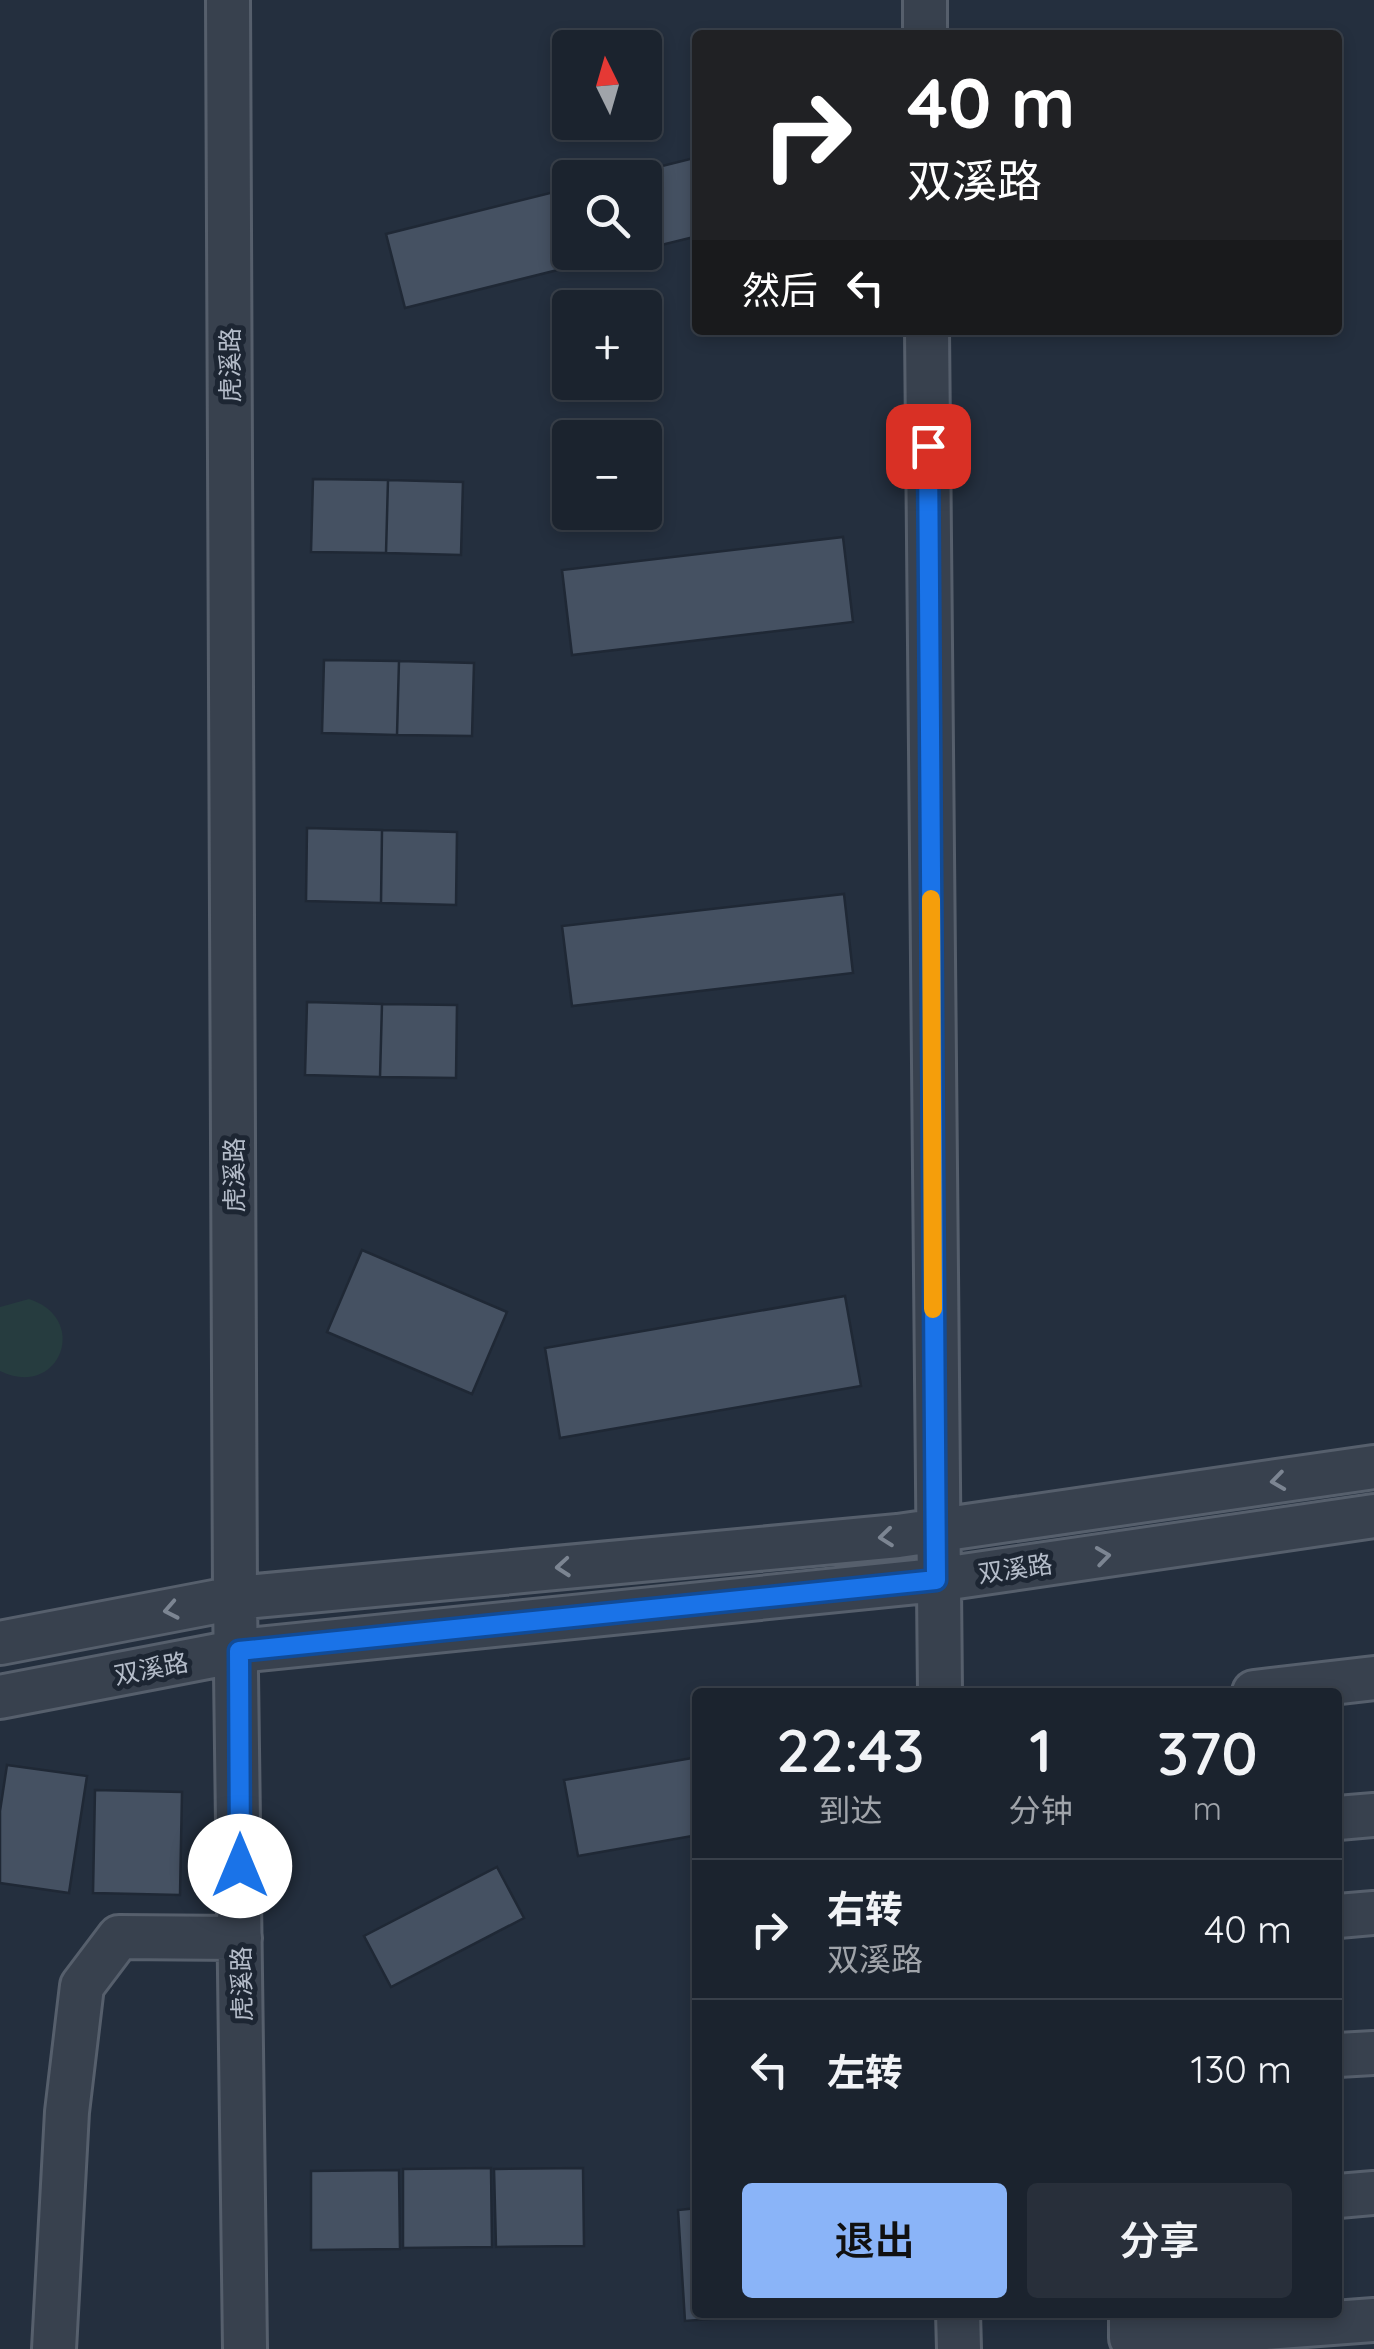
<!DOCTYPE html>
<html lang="zh">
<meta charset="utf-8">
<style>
body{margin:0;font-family:Quicksand,"Noto Sans SC",sans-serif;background:#282f3a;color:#f1f3f6;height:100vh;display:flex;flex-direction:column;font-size:38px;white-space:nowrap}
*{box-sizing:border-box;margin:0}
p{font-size:32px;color:#a0a4aa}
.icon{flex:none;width:55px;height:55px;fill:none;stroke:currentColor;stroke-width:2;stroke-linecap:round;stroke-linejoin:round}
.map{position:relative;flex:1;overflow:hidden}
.details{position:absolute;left:692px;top:1688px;width:650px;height:630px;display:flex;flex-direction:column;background:#1b232e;border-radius:10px;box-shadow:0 5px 15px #0003,0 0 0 2px #39404a}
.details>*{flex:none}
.guide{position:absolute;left:692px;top:30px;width:650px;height:305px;border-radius:10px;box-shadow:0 5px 15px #0003,0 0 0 2px #39404a;background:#202124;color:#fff;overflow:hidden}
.needle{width:65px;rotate:355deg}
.fabs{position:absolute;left:552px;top:30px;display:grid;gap:20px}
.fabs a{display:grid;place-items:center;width:110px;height:110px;border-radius:10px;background:#1b232e;box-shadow:0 5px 15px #0003,0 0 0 2px #39404a;font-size:50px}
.pin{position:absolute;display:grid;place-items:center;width:85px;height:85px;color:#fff;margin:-42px;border-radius:20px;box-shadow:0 5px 15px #0006}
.me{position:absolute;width:110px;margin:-55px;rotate:0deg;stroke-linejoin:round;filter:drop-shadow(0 0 8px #0008)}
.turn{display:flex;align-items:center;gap:35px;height:210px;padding:0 50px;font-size:45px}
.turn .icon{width:130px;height:130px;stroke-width:2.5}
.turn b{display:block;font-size:70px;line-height:85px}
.then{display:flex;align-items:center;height:95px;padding:0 50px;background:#0003;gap:20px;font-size:38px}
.eta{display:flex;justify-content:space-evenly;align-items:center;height:170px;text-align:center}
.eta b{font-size:60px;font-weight:600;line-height:70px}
.primary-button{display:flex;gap:20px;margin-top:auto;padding:20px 50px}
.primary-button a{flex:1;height:115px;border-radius:10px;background:#8ab4f8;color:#111;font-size:40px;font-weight:600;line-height:115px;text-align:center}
.primary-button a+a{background:#282f3a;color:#f1f3f6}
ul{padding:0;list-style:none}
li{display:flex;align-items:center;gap:30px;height:140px;padding:0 50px;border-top:2px solid #39404a}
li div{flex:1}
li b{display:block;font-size:38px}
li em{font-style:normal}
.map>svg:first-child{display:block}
.green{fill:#263c3f}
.building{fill:#455162;stroke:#1f2835;stroke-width:2.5}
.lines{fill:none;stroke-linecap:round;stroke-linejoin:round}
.minor-casing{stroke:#565f6c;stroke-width:48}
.minor{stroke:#38414e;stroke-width:42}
.oneway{stroke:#7c8592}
.route-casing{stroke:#114b97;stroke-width:25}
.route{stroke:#1a73e8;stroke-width:18}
.slow{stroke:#f59e0b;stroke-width:18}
.labels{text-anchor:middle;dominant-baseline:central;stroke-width:10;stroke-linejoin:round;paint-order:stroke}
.street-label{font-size:25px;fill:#b4bcc9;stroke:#1d2633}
</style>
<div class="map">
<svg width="1374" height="2349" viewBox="0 0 1374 2349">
<rect width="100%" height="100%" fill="#242f3e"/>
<path class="green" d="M29,1299C91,1319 59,1400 0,1371V1307Z"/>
<path class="building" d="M698,157V236L645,249V178H614Z
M570,188V252H630L405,308L386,234Z
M313,479L388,480L386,553L311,552Z
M388,480L463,482L461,555L386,553Z
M843,537L853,622L572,655L562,570Z
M324,660L399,661L397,735L322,733Z
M399,661L474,663L472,736L397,735Z
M307,828L382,830L381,903L306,901Z
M382,830L457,832L456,905L381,903Z
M844,894L853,973L572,1006L562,926Z
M307,1002L382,1004L380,1077L305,1075Z
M382,1004L457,1005L456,1078L380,1077Z
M362,1250L507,1312L472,1394L327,1332Z
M845,1296L861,1386L560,1438L545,1348Z
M698,1757V1835L578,1856L564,1780Z
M7,1765L87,1776L69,1893L0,1883V1811Z
M95,1790L182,1792L180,1895L93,1893Z
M497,1867L524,1918L391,1987L364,1936Z
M491,2168L492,2247L403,2248V2169Z
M583,2168L584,2246L496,2247L494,2169Z
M399,2170L400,2249L311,2250V2171Z
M698,2208V2312H805L685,2321L678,2210Z"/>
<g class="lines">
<g class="minor-casing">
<path id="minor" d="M228,0L235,1598L245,2349
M925,0V35
M927,330L940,1692
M0,1643L235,1598L898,1536L1374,1467
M1254,1692L1374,1678
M0,1697L239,1651L936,1580L1374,1516
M1338,1818L1374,1815
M1338,1916L1374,1913
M1338,2055L1374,2053
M1338,2196L1374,2193
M958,2312L959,2349
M1131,2312V2338L1374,2320
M54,2349L67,2112L82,1986L119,1937L240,1938"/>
</g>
<use href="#minor" class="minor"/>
</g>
<defs><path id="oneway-chevron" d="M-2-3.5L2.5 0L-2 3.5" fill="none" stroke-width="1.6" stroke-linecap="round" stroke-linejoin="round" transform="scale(2.5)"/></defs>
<g class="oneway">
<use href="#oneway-chevron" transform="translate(1278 1481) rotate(172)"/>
<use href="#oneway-chevron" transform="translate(886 1537) rotate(174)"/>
<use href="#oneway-chevron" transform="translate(1103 1556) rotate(-8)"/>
<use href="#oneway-chevron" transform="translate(563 1567) rotate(175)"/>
<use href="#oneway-chevron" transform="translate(171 1610) rotate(169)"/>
</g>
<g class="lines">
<g class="route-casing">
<path id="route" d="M240,1866L239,1651L936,1580L928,446"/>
</g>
<use href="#route" class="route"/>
<path class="slow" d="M931,899L933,1309"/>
</g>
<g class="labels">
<g class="street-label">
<text transform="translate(229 365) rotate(-90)">虎溪路</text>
<text transform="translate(233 1175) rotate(-90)">虎溪路</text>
<text transform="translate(1015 1568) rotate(-8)">双溪路</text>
<text transform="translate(151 1668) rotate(-11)">双溪路</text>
<text transform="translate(241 1984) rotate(-91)">虎溪路</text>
</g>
</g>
</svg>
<div class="fabs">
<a><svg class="needle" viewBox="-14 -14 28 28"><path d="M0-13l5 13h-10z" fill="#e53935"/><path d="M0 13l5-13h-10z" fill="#a0a4aa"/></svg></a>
<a><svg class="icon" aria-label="search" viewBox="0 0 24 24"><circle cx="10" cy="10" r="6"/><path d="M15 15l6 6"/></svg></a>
<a>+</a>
<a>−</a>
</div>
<div class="pin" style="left:928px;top:446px;background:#d93025"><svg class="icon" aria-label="arrive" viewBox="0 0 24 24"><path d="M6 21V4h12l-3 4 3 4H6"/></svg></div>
<svg class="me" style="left:240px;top:1866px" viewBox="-20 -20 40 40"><circle r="19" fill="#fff"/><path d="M0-13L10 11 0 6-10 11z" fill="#1a73e8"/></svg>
<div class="guide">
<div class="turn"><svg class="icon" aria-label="right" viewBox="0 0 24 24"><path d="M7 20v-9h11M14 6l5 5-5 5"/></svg><div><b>40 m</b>双溪路</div></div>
<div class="then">然后<svg class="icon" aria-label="left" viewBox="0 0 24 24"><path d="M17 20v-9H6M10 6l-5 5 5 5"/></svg></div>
</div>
<section class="details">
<div class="eta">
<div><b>22:43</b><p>到达</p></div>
<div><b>1</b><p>分钟</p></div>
<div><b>370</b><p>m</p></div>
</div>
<ul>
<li><svg class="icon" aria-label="right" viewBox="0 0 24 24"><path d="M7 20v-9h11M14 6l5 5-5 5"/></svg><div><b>右转</b><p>双溪路</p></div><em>40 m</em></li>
<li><svg class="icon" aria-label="left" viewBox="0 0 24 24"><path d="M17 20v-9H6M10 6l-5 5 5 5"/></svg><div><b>左转</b></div><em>130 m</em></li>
</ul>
<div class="primary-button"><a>退出</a><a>分享</a></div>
</section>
</div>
